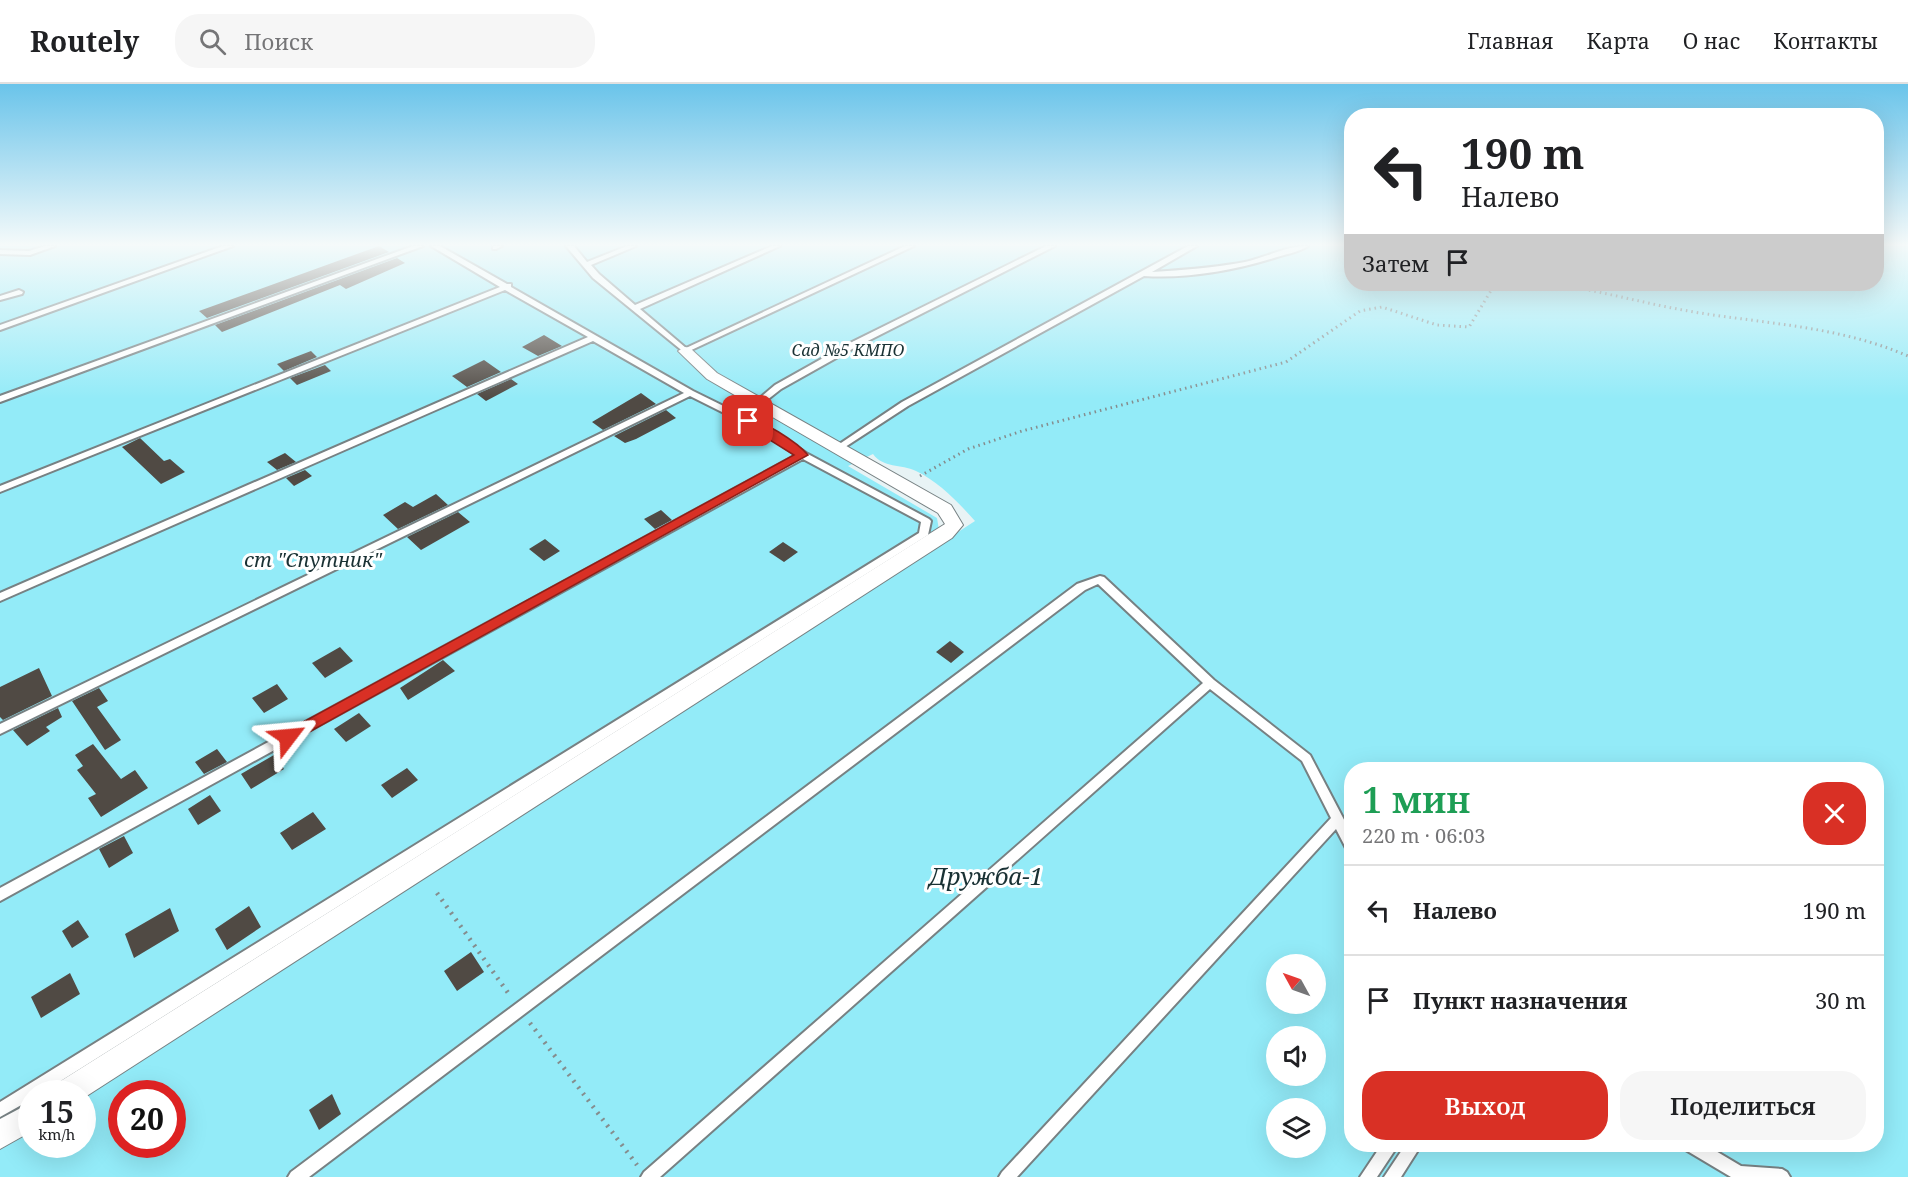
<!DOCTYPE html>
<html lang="ru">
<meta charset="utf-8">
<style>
body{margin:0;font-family:"Noto Serif",serif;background:#f6f6f6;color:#202124;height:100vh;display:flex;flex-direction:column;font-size:22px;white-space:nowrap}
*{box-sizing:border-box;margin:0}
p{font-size:20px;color:#757577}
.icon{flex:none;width:33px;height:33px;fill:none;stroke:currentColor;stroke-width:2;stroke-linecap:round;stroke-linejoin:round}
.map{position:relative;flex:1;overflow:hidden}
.drawer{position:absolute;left:1344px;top:678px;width:540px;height:390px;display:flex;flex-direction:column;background:#fff;border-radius:24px;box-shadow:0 6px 24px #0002}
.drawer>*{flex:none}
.hud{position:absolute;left:1344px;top:24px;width:540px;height:183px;border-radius:24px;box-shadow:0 6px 24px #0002;background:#fff;color:#202124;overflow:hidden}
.needle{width:39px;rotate:310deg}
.fabs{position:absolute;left:1266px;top:870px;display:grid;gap:12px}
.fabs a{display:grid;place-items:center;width:60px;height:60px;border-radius:50%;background:#fff;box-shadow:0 6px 24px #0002;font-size:30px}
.speed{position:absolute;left:18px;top:996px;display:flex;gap:12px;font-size:30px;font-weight:700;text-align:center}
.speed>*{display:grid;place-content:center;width:78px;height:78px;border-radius:50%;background:#fff;box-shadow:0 6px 24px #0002;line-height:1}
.speed small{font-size:15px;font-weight:400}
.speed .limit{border:9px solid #d22;background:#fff;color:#111}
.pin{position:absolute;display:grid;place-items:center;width:51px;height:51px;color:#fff;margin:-26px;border-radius:12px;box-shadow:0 3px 9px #0006}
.me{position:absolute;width:66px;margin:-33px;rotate:61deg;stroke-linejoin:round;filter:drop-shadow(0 0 4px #0008)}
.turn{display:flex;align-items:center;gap:21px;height:126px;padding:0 18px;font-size:27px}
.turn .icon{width:78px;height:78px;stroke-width:2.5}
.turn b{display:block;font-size:42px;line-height:51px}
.then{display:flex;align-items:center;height:57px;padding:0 18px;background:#0003;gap:12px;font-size:22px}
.round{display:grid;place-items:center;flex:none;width:63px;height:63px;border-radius:24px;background:#f6f6f6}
.head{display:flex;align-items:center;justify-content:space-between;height:102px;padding:0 18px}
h1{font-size:36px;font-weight:600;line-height:45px;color:#1e9e55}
.cta{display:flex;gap:12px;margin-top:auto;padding:12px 18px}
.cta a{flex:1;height:69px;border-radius:24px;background:#d93025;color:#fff;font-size:24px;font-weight:600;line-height:69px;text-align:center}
.cta a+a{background:#f6f6f6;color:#202124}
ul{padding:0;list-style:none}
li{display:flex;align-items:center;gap:18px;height:90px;padding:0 18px;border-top:2px solid #e0e0e0}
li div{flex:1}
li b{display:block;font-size:22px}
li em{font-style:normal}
header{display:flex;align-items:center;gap:36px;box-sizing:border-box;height:84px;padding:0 30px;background:#fff;border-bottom:2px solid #e0e0e0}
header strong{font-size:28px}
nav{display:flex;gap:33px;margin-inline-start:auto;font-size:21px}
.search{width:420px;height:54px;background:#f6f6f6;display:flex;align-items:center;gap:15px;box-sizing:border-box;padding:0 21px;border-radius:24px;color:#757577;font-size:22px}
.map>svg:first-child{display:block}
.green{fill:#93ebf8;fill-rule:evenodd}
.building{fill:#504a44}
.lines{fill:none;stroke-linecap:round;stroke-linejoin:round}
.lane-casing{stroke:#778183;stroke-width:4}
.street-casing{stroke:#778183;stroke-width:2}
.path-far1{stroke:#858d8e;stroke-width:3;stroke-dasharray:1.5 4;stroke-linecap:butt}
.path{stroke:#858d8e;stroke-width:4.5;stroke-dasharray:2 6;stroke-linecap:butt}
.lane{fill:#fff;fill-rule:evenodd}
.street{fill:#fff;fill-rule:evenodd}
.route{fill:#d93025;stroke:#8d1f18;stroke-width:1.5}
.labels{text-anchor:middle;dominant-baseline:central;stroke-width:6;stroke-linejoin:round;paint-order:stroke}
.far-park-label{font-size:16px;font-style:italic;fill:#193134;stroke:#fff}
.park-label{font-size:20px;font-style:italic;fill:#193134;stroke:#fff}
.near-park-label{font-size:24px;font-style:italic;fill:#193134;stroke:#fff}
</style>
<header>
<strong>Routely</strong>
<div class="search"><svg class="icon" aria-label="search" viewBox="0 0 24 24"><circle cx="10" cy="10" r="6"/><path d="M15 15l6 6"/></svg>Поиск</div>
<nav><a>Главная</a><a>Карта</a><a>О нас</a><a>Контакты</a></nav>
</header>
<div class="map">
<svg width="1908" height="1093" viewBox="0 0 1908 1093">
<rect width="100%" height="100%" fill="#e8f3f5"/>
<path class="green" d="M0,162H1351L1352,200H1876L1877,162H1908V1093H0V1062L31,1042L32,1060H82L83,1010L730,597L975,437C958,418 939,398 916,387C901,380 883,384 873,370L848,382L937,434L939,446L716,591L47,1009L32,1010L31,1019L0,1039ZM1352,686H1876V1060H1352ZM1276,880H1316V920H1276ZM1276,952H1316V992H1276ZM122,1010H172V1060H122ZM1276,1024H1316V1064H1276Z"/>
<path class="building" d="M379,162L389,168L207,234L199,227Z
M397,174L405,179L346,205L340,201L222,248L215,241Z
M544,251L562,262L538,272L522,263Z
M311,267L317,273L284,287L277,280Z
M484,276L501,288L467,303L452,292Z
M325,281L331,287L297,301L290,294Z
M511,295L518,300L486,317L477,310Z
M641,309L656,320L603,346L592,338Z
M666,326L676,334L636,355L625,359L614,352Z
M140,354L164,377L170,375L185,388L161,400L122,363Z
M285,369L296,378L277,386L267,378Z
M305,386L312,392L294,402L286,394Z
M436,410L448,421L398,445L383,431L405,418L413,423Z
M661,426L672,436L655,445L644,435Z
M458,428L470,438L421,466L407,453Z
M545,455L560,467L544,477L529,465Z
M783,458L798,468L784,478L769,468Z
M950,557L964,568L951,579L936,568Z
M340,563L353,577L325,594L312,579Z
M443,576L455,587L408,616L400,604Z
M39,584L52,612L3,636L0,633V603Z
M277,600L288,615L264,629L252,614Z
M99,604L108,617L97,623L121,656L105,666L72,617Z
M58,624L62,633L46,643L50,647L27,662L13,646Z
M359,629L371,642L346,658L334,645Z
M93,660L121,695L135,686L148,704L101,733L88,714L96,710L77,686L83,682L75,671Z
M217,665L227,678L204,690L195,678Z
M274,671L284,685L251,705L241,690Z
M407,684L418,696L392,714L381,701Z
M210,711L221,727L198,741L188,725Z
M313,728L326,745L292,766L280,749Z
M124,752L133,769L109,784L99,765Z
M249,822L261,843L227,866L215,845Z
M170,824L179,847L134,874L125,850Z
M78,836L89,853L72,864L62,847Z
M471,868L484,888L457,907L444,887Z
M70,889L80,910L41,934L31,913Z
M332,1010L341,1030L319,1046L309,1026Z"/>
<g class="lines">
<g class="lane-casing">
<path id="lane" d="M45,162H55L30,171L0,170V166L29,167Z
M223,162H233L0,246V241Z
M413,162H423L0,318V312Z
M431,162H440L507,200H511V203L693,307L770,345L806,369L929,435L931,437L928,451L40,1010H32V1015L0,1033V1018L919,449L921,438L803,375L0,817V804L796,371L764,349L690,312L0,650V640L684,309L593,257L0,517V509L588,253L505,206L0,408V402L500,203Z
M493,162H502L496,165H493Z
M566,162H574L587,178L627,162H636L591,181L599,190L635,221L772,162H780L640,225L686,264L905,162H914L685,269L593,194Z
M1046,162H1055L854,264L781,305L762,320L759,321L755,318L775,301L848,260Z
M1188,162H1197L1152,188C1183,186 1214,184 1245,178C1264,174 1289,161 1308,162C1299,168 1287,170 1277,173C1237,186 1187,195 1144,192L908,322L842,365L839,366L835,363L902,318Z
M19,206L23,208L22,210L0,216V212Z
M1100,492L1104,493L1214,596L1310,671L1352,751V769L1348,768L1336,745L1017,1093H999L1002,1088L1331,734L1302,677L1210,605L660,1093H641L644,1088L1203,599L1098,500L1085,506L309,1093H288L291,1088L1077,500Z
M1382,1060H1399L1377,1093H1360Z
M1406,1060H1422L1401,1093H1384Z
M1682,1060H1704L1741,1082L1782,1085L1787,1088L1790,1093H1731L1684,1065Z"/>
</g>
<g class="street-casing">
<path id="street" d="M685,263L690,264L717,289L951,421L963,441L952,454L82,1015V1010H53L56,1000L945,440L938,429L707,295L678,267Z
M32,1018V1047L0,1065V1035Z"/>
</g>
<path class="path-far1" d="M1551,200C1599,206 1646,220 1694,228C1767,240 1839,242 1908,272
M920,392L968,365L1022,347L1286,278L1360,227L1382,223L1437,241L1469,243L1495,200"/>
<path class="path" d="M437,809L511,913
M530,939L637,1081"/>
<use href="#lane" class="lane"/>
<use href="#street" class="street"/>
</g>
<linearGradient id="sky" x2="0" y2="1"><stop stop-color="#6ac4ea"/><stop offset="0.51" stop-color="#f5fafa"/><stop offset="1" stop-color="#f5fafa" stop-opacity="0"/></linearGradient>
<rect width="1908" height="315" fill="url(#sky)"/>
<path class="route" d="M744,335C759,332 799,360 808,371L293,657H283L281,653L283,649L794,371L744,340Z"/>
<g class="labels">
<g class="far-park-label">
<text x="848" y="266">Сад №5 КМПО</text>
</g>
<g class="park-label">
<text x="313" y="475">ст "Спутник"</text>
</g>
<g class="near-park-label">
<text x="986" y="791">Дружба-1</text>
</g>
</g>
</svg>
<div class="fabs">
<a><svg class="needle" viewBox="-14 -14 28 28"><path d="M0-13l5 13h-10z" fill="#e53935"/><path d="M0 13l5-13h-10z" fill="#757577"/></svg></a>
<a><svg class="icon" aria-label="sound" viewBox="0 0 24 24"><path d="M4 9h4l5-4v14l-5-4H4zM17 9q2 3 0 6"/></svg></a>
<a><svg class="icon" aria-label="layers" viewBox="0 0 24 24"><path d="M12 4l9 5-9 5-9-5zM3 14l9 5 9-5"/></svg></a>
</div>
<div class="speed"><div>15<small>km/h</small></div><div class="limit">20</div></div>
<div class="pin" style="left:748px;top:337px;background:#d93025"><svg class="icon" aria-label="arrive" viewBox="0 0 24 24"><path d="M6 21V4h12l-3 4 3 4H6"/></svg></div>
<svg class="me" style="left:288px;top:653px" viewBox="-20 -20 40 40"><path d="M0-17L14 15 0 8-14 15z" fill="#d93025" stroke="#fff" stroke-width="4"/></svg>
<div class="hud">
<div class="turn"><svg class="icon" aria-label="left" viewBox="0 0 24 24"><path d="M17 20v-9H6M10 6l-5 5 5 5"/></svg><div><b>190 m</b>Налево</div></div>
<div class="then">Затем<svg class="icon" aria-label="arrive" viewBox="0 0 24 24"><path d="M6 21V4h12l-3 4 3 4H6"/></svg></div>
</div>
<section class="drawer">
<div class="head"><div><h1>1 мин</h1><p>220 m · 06:03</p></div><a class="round" style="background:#d93025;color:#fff"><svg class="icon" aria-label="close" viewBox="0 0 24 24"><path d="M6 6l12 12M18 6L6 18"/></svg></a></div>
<ul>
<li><svg class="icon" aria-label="left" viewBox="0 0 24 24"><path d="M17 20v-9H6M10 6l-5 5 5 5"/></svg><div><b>Налево</b></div><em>190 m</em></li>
<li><svg class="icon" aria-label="arrive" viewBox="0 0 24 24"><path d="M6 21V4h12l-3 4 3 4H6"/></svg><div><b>Пункт назначения</b></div><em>30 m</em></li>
</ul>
<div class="cta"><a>Выход</a><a>Поделиться</a></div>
</section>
</div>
